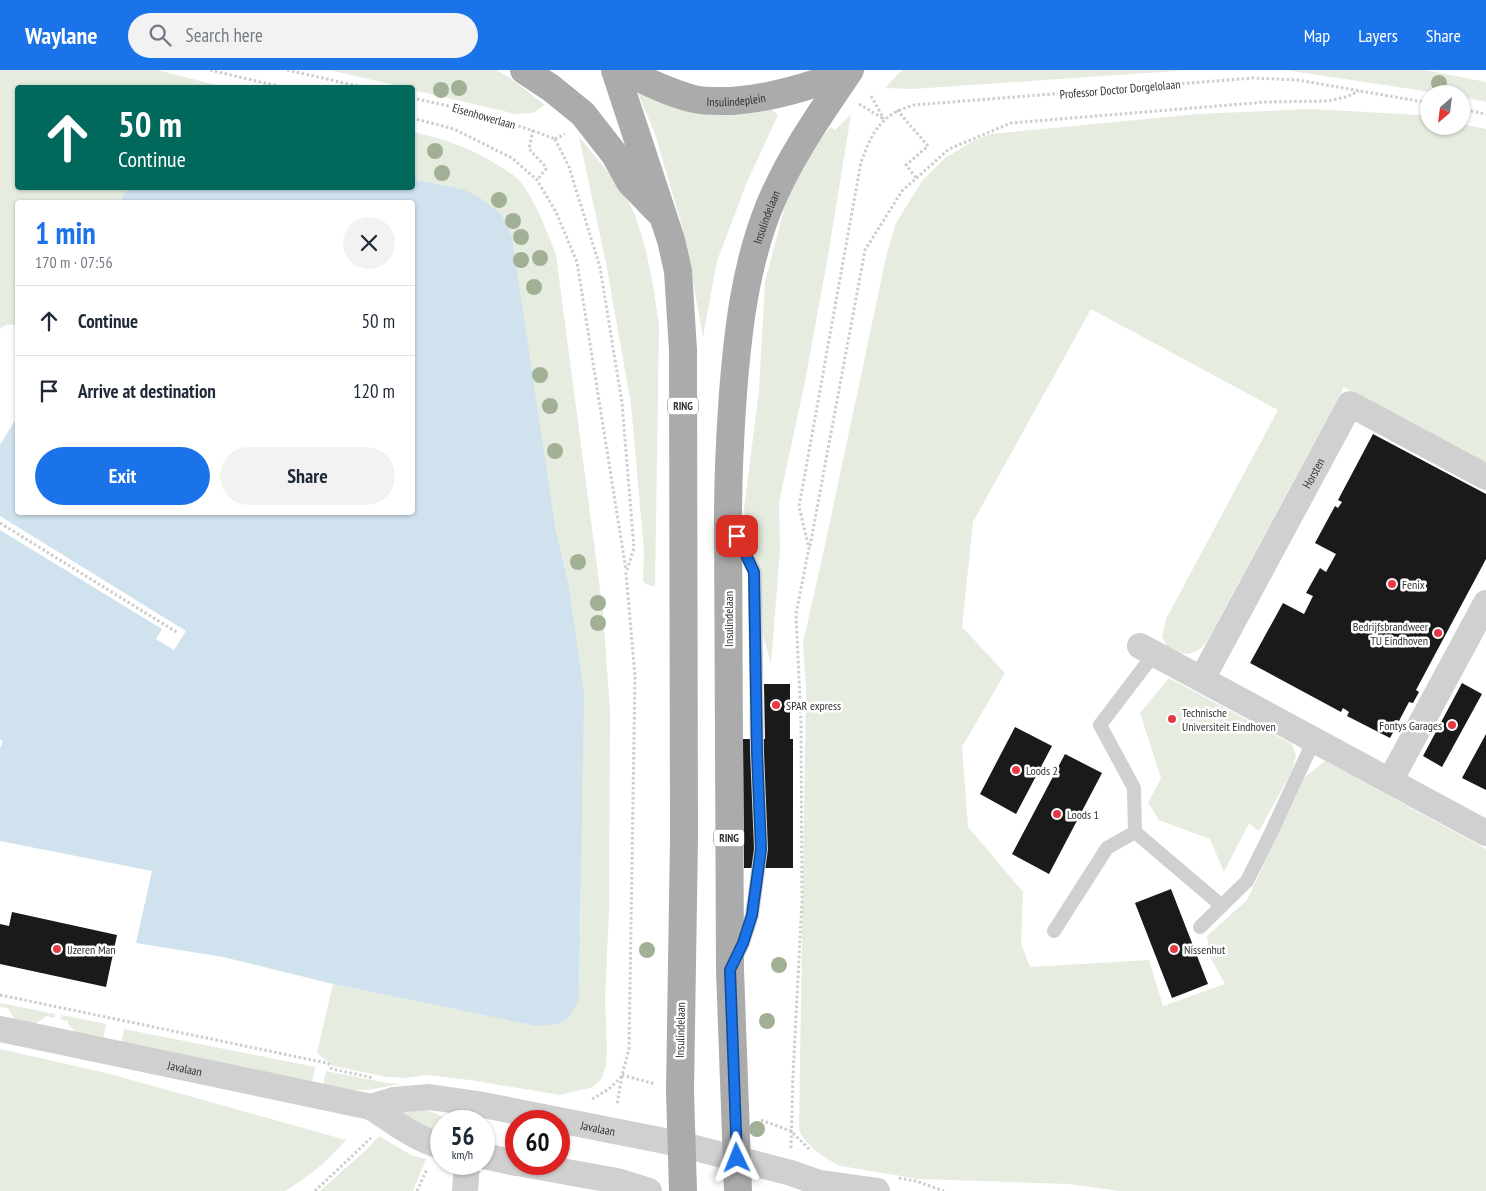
<!DOCTYPE html>
<meta charset="utf-8">
<style>
body{margin:0;font-family:"PT Sans Narrow",sans-serif;background:#f2f2f3;color:#1f2937;height:100vh;display:flex;flex-direction:column;font-size:19px;white-space:nowrap}
*{box-sizing:border-box;margin:0}
p{font-size:16px;color:#747a83}
.icon{flex:none;width:28px;height:28px;fill:none;stroke:currentColor;stroke-width:2;stroke-linecap:round;stroke-linejoin:round}
.map{position:relative;flex:1;overflow:hidden}
.drawer{position:absolute;left:15px;top:130px;width:400px;height:315px;display:flex;flex-direction:column;background:#fff;border-radius:5px;box-shadow:0 1px 4px #0004}
.drawer>*{flex:none}
.banner{position:absolute;left:15px;top:15px;width:400px;height:105px;border-radius:5px;box-shadow:0 1px 4px #0004;background:#00695c;color:#fff;overflow:hidden}
.needle{width:32px;rotate:208deg}
.buttons{position:absolute;left:1420px;top:15px;display:grid;gap:10px}
.buttons a{display:grid;place-items:center;width:50px;height:50px;border-radius:50%;background:#fff;box-shadow:0 1px 4px #0004;font-size:25px}
.speed{position:absolute;left:430px;top:1040px;display:flex;gap:10px;font-size:25px;font-weight:700;text-align:center}
.speed>*{display:grid;place-content:center;width:65px;height:65px;border-radius:50%;background:#fff;box-shadow:0 1px 4px #0004;line-height:1}
.speed small{font-size:12px;font-weight:400}
.speed .limit{border:8px solid #d22;background:#fff;color:#111}
.pin{position:absolute;display:grid;place-items:center;width:42px;height:42px;color:#fff;margin:-21px;border-radius:10px;box-shadow:0 2px 8px #0006}
.me{position:absolute;width:55px;margin:-28px;rotate:358deg;stroke-linejoin:round;filter:drop-shadow(0 0 4px #0008)}
.turn{display:flex;align-items:center;gap:18px;height:105px;padding:0 20px;font-size:22px}
.turn .icon{width:65px;height:65px;stroke-width:2.5}
.turn b{display:block;font-size:35px;line-height:42px}
.round{display:grid;place-items:center;flex:none;width:52px;height:52px;border-radius:26px;background:#f2f2f3}
.overview{display:flex;align-items:center;justify-content:space-between;height:85px;padding:0 20px}
h1{font-size:30px;font-weight:600;line-height:38px;color:#1a73e8}
.action{display:flex;gap:10px;margin-top:auto;padding:10px 20px}
.action a{flex:1;height:58px;border-radius:30px;background:#1a73e8;color:#fff;font-size:20px;font-weight:600;line-height:58px;text-align:center}
.action a+a{background:#f2f2f3;color:#1f2937}
ul{padding:0;list-style:none}
li{display:flex;align-items:center;gap:15px;height:70px;padding:0 20px;border-top:1px solid #e0e1e3}
li div{flex:1}
li b{display:block;font-size:19px}
li em{font-style:normal}
header{display:flex;align-items:center;gap:30px;box-sizing:border-box;height:70px;padding:0 25px;background:#1a73e8;color:#fff}
header strong{font-size:24px}
nav{display:flex;gap:28px;margin-inline-start:auto;font-size:18px}
.search{width:350px;height:45px;background:#f2f2f3;display:flex;align-items:center;gap:12px;box-sizing:border-box;padding:0 18px;border-radius:28px;color:#747a83;font-size:19px}
.map>svg:first-child{display:block}
.green{fill:#e6ecdf}
.water{fill:#cfe2ee}
.pier{fill:#fff}
.building{fill:#1a1a1a}
.lines{fill:none;stroke-linecap:round;stroke-linejoin:round}
.path{stroke:#cdcdcd;stroke-width:3;stroke-dasharray:2.5 2.5;stroke-linecap:butt}
.lane{stroke:#d0d0d0;stroke-width:14}
.street{stroke:#d0d0d0;stroke-width:26}
.primary{stroke:#ababab;stroke-width:28}
.tree{fill:#a2b095}
.route-casing{stroke:#114b97;stroke-width:12}
.route{stroke:#1a73e8;stroke-width:9}
.poi-dot{fill:#e63946;stroke:#fff;stroke-width:2}
.labels{text-anchor:middle;dominant-baseline:central;stroke-width:5;stroke-linejoin:round;paint-order:stroke}
.shield{fill:#fff;stroke:#707070;stroke-width:1}
.shield-label{font-size:11px;font-weight:bold;fill:#333}
.street-label{font-size:12px;fill:#333;stroke:#fff}
.poi-label{font-size:12px;fill:#333;stroke:#fff;text-anchor:start}
</style>
<header>
<strong>Waylane</strong>
<div class="search"><svg class="icon" aria-label="search" viewBox="0 0 24 24"><circle cx="10" cy="10" r="6"/><path d="M15 15l6 6"/></svg>Search here</div>
<nav><a>Map</a><a>Layers</a><a>Share</a></nav>
</header>
<div class="map">
<svg width="1486" height="1121" viewBox="0 0 1486 1121">
<rect width="100%" height="100%" fill="#fff"/>
<path class="green" d="M0,0H157L224,17L18,18V118H128L119,132H18L17,255C12,254 4,254 0,259Z
M329,0H496L510,8L545,35L533,43L516,44L413,20L412,18L403,17Z
M902,0H1191L913,19L885,18Z
M1285,0H1425L1486,12V32L1461,27V24H1444Z
M638,23L671,34L769,37L778,45L747,112L717,191L703,267L684,163L655,64Z
M1312,39L1419,45L1429,47V56H1461V54L1486,59V395L1344,317L1207,571C1194,587 1188,585 1169,580L1162,567L1166,549L1278,340L1091,239L973,452L962,557L1005,603L962,677L968,757L1023,822L1021,874L1030,897L1149,890L1163,936L1225,914L1210,887L1207,866L1247,830L1305,707L1325,691L1486,779V1121H1120L1068,1114L919,1109L841,1096C827,1090 801,1073 799,1058L806,618L803,573L825,475L887,183L896,153L922,111L945,88L973,71L991,64L1198,44Z
M851,44L828,186L805,311L779,432L780,480L771,594L759,551L747,474L744,438L759,321L765,212L787,128L812,79L831,57L835,60Z
M413,62C445,69 476,80 504,99C509,102 515,106 519,110C537,133 546,159 556,185L603,542L610,640L609,841L605,929L607,977L606,995L602,1008L593,1017L560,1025L470,1010L427,1005L404,1008L387,1007L333,996L317,983L333,914L536,956L579,928L581,826L574,552L569,516L555,456L462,119L413,109Z
M579,67C597,89 623,117 634,143C648,179 654,218 659,256L655,517L646,514L643,511L644,481L631,334L606,193Z
M1169,608L1292,674L1296,685L1292,701L1259,761L1249,753L1224,802L1210,769L1159,750L1148,733L1161,708L1140,643Z
M0,933L55,944V948L47,946L34,955L15,950L8,938L0,937Z
M61,945L106,954L103,969L77,964L68,954V951L60,949Z
M124,959L315,997L312,1013L121,974Z
M0,979L110,1004L346,1070C328,1091 308,1107 285,1121H0Z
M326,1001L387,1013L400,1014L368,1020H349L323,1014Z
M383,1037C412,1037 424,1035 449,1051H441V1061L417,1056Z
M379,1066L411,1085L426,1089L413,1121H320L367,1079Z"/>
<path class="water" d="M413,109L462,119L479,127L501,144L512,168L555,456L569,516L584,624L579,928C568,955 563,954 536,956L333,914L223,887L136,873L152,801L0,771V678L3,671L0,669V375L17,347L18,442H412V132H119L128,118H412Z"/>
<path class="pier" d="M0,446L186,561L174,580L156,569L162,559L0,460Z"/>
<path class="building" d="M1373,364L1486,424V489L1416,620L1419,622L1413,633L1409,632L1390,668L1347,646L1349,642L1343,638L1341,642L1250,593L1283,533L1304,544L1313,526L1306,523L1320,498L1326,502L1336,484L1315,473L1335,436L1338,438L1342,432L1338,430Z
M1462,613L1482,624L1442,697L1423,686Z
M764,614H790V669H793V798H744L743,669H765Z
M1015,657L1052,676L1016,744L980,724Z
M1486,664V720L1462,708Z
M1065,684L1102,703L1049,804L1012,784Z
M1171,819L1208,914L1172,928L1135,833Z
M12,842L117,865L106,917L0,894V854L9,856Z"/>
<g class="lines">
<path class="path" d="M210,0L286,18
M287,0L366,18
M871,26L884,49
M412,28C461,38 509,51 555,69
M859,34L884,49
M1461,39L1486,44
M897,40L928,76L906,95L917,109
M412,48L454,59L512,88L537,110L556,142L577,192L626,500
M533,60L529,79L544,95L546,99L537,110
M555,69L569,97L600,197L622,333L634,478L626,503L635,606L629,979L622,1005L617,1035
M555,69L565,64
M0,453L178,563
M810,476L865,180L902,121L949,79L1011,53L1266,32L1328,31L1346,27L1359,21
M0,925L322,992L328,993L332,999L374,1008
M622,1005L655,1014
M592,1029L609,1019L622,1006
M761,1050L791,1061L811,1081
M791,1078L793,1005L802,830L801,652L796,544L809,478L799,437L861,92C873,61 880,45 914,35L1253,8L1298,10L1429,33
M899,1108L916,1111L944,1121
M315,1121L371,1068
M417,1121L427,1099"/>
<path class="lane" d="M734,461L755,502L757,682L761,779L752,845L743,873L737,886
M1135,762L1222,836
M1200,857L1247,811L1270,765L1314,670
M1054,861L1107,778L1135,762L1134,718L1100,655L1154,584"/>
<g class="street">
<path d="M1140,576L1486,763"/>
<path id="s1" d="M1202,609L1350,334L1486,407"/>
<path d="M1390,711L1486,533"/>
<path id="s2" d="M0,959L371,1037C392,1051 416,1069 441,1076"/>
<path id="s3" d="M371,1037L394,1030L429,1027L478,1034L680,1074L791,1103L819,1113L877,1121"/>
<path d="M484,1086L516,1093"/>
<path d="M523,1094L617,1111L649,1121"/>
<path d="M465,1121L467,1094"/>
</g>
<g class="primary">
<path d="M524,0L551,18L583,44L615,85L630,112L658,141"/>
<path d="M615,0L671,170L678,201L683,280L684,768L680,1021L683,1121"/>
<path id="s4" d="M622,0C646,11 669,23 694,29C706,32 720,31 732,31C773,28 810,16 848,2"/>
<path id="s5" d="M738,1121L730,900L728,449C728,407 730,365 733,323C738,260 745,197 769,137C789,88 820,44 850,0"/>
</g>
</g>
<g class="tree">
<circle cx="1439" cy="13" r="8"/>
<circle cx="459" cy="18" r="8"/>
<circle cx="441" cy="20" r="8"/>
<circle cx="435" cy="81" r="8"/>
<circle cx="442" cy="103" r="8"/>
<circle cx="499" cy="130" r="8"/>
<circle cx="513" cy="151" r="8"/>
<circle cx="521" cy="167" r="8"/>
<circle cx="540" cy="188" r="8"/>
<circle cx="521" cy="190" r="8"/>
<circle cx="534" cy="217" r="8"/>
<circle cx="540" cy="305" r="8"/>
<circle cx="550" cy="336" r="8"/>
<circle cx="555" cy="381" r="8"/>
<circle cx="578" cy="492" r="8"/>
<circle cx="598" cy="533" r="8"/>
<circle cx="598" cy="553" r="8"/>
<circle cx="647" cy="880" r="8"/>
<circle cx="779" cy="895" r="8"/>
<circle cx="767" cy="951" r="8"/>
<circle cx="757" cy="1059" r="8"/>
</g>
<g class="lines">
<g class="route-casing">
<path id="route" d="M737,466L754,502L757,682L761,779L752,845L743,873L730,900L737,1088"/>
</g>
<use href="#route" class="route"/>
</g>
<g class="poi-dot">
<circle cx="1392" cy="514" r="5"/>
<circle cx="1438" cy="563" r="5"/>
<circle cx="776" cy="635" r="5"/>
<circle cx="1172" cy="649" r="5"/>
<circle cx="1452" cy="655" r="5"/>
<circle cx="1016" cy="700" r="5"/>
<circle cx="1057" cy="744" r="5"/>
<circle cx="57" cy="879" r="5"/>
<circle cx="1174" cy="879" r="5"/>
</g>
<g class="labels">
<g class="shield">
<rect x="668" y="327.5" width="30" height="17" rx="4"/>
<rect x="714" y="759.5" width="30" height="17" rx="4"/>
</g>
<g class="shield-label">
<text x="683" y="336">RING</text>
<text x="729" y="768">RING</text>
</g>
<g class="street-label">
<text transform="translate(1120 19) rotate(-5)">Professor Doctor Dorgelolaan</text>
<text stroke="none"><textPath href="#s4" startOffset="120">Insulindeplein</textPath></text>
<text transform="translate(484 46) rotate(16)">Eisenhowerlaan</text>
<text stroke="none"><textPath href="#s5" startOffset="978">Insulindelaan</textPath></text>
<text stroke="none"><textPath href="#s1" startOffset="234">Horsten</textPath></text>
<text transform="translate(728 549) rotate(-90)">Insulindelaan</text>
<text transform="translate(680 960) rotate(-89)">Insulindelaan</text>
<text stroke="none"><textPath href="#s2" startOffset="189">Javalaan</textPath></text>
<text stroke="none"><textPath href="#s3" startOffset="231">Javalaan</textPath></text>
</g>
<g class="poi-label">
<text x="1402" y="514">Fenix</text>
<text x="1428" y="556" text-anchor="end">Bedrijfsbrandweer<tspan x="1428" dy="14">TU Eindhoven</tspan></text>
<text x="786" y="635">SPAR express</text>
<text x="1182" y="642">Technische<tspan x="1182" dy="14">Universiteit Eindhoven</tspan></text>
<text x="1442" y="655" text-anchor="end">Fontys Garages</text>
<text x="1026" y="700">Loods 2</text>
<text x="1067" y="744">Loods 1</text>
<text x="67" y="879">IJzeren Man</text>
<text x="1184" y="879">Nissenhut</text>
</g>
</g>
</svg>
<div class="buttons">
<a><svg class="needle" viewBox="-14 -14 28 28"><path d="M0-13l5 13h-10z" fill="#e53935"/><path d="M0 13l5-13h-10z" fill="#747a83"/></svg></a>
</div>
<div class="speed"><div>56<small>km/h</small></div><div class="limit">60</div></div>
<div class="pin" style="left:737px;top:466px;background:#d93025"><svg class="icon" aria-label="arrive" viewBox="0 0 24 24"><path d="M6 21V4h12l-3 4 3 4H6"/></svg></div>
<svg class="me" style="left:737px;top:1088px" viewBox="-20 -20 40 40"><path d="M0-17L14 15 0 8-14 15z" fill="#1a73e8" stroke="#fff" stroke-width="4"/></svg>
<div class="banner">
<div class="turn"><svg class="icon" aria-label="ahead" viewBox="0 0 24 24"><path d="M12 20V5M6 11l6-6 6 6"/></svg><div><b>50 m</b>Continue</div></div>
</div>
<section class="drawer">
<div class="overview"><div><h1>1 min</h1><p>170 m · 07:56</p></div><a class="round"><svg class="icon" aria-label="close" viewBox="0 0 24 24"><path d="M6 6l12 12M18 6L6 18"/></svg></a></div>
<ul>
<li><svg class="icon" aria-label="ahead" viewBox="0 0 24 24"><path d="M12 20V5M6 11l6-6 6 6"/></svg><div><b>Continue</b></div><em>50 m</em></li>
<li><svg class="icon" aria-label="arrive" viewBox="0 0 24 24"><path d="M6 21V4h12l-3 4 3 4H6"/></svg><div><b>Arrive at destination</b></div><em>120 m</em></li>
</ul>
<div class="action"><a>Exit</a><a>Share</a></div>
</section>
</div>
